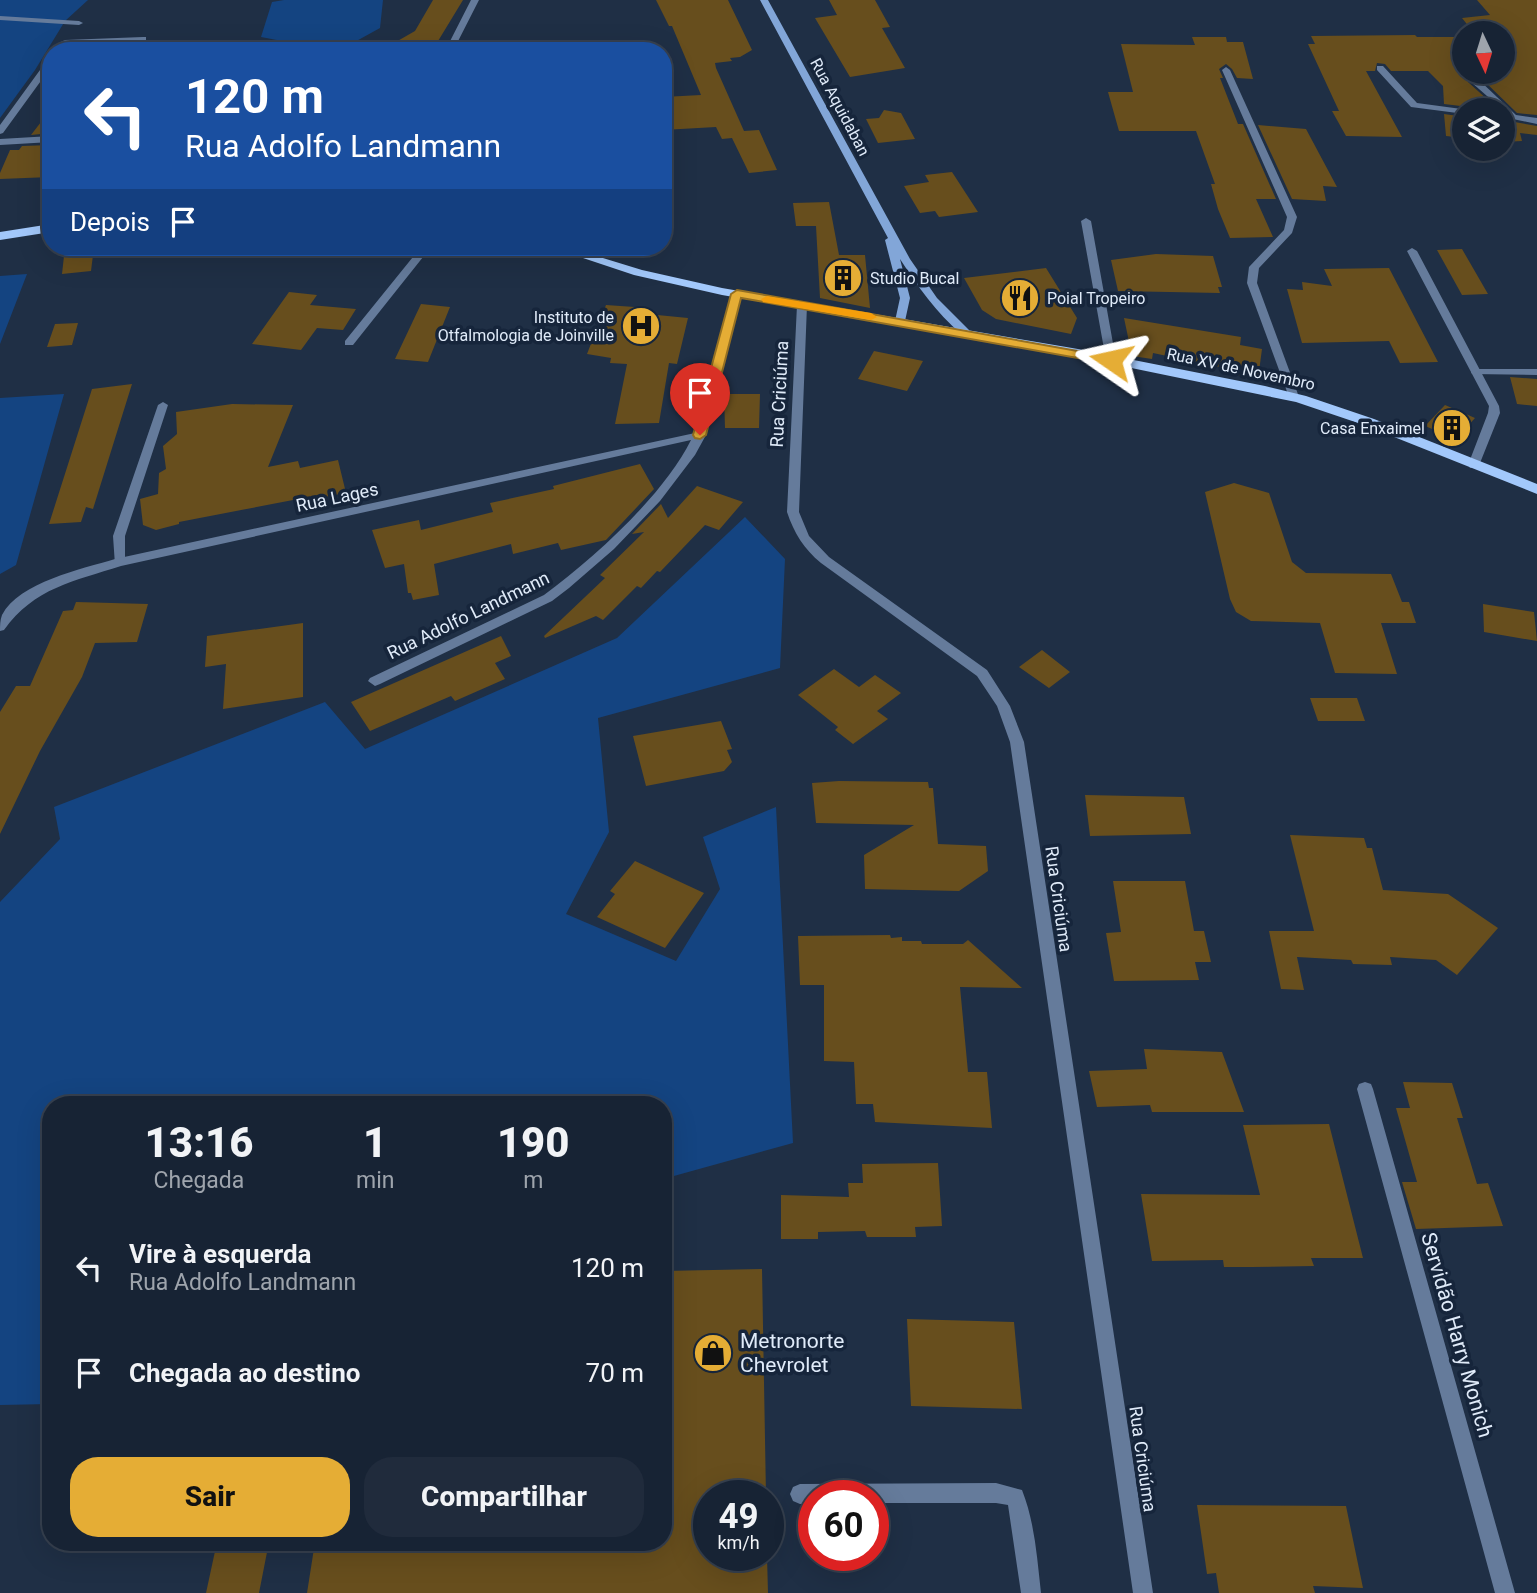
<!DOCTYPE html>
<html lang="pt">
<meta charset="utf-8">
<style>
body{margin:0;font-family:Roboto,sans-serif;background:#202b3c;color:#f1f3f6;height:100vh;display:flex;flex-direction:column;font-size:26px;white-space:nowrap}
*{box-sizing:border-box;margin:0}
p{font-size:23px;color:#9ea4ac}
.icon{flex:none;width:38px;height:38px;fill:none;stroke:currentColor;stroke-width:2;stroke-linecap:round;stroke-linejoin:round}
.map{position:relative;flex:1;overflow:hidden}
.panel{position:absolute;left:42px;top:1096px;width:630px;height:455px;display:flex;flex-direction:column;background:#172334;border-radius:28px;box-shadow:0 7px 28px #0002,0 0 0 2px #36404f}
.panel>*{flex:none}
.top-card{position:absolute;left:42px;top:42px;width:630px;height:214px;border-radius:28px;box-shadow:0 7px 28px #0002,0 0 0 2px #36404f;background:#1a4fa0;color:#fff;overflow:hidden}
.needle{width:46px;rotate:176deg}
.tools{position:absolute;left:1452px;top:21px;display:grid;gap:14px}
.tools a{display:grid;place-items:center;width:63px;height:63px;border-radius:50%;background:#172334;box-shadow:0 7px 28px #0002,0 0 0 2px #36404f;font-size:35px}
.speed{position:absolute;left:693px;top:1480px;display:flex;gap:14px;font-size:35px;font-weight:700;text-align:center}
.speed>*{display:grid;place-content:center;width:91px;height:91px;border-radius:50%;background:#172334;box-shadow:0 7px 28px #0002,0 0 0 2px #36404f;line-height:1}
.speed small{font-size:18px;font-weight:400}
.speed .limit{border:10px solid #d22;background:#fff;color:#111}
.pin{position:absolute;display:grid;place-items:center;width:60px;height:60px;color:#fff;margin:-72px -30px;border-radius:50% 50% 50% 0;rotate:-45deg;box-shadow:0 0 7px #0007}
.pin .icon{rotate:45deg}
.me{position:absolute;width:77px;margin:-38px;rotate:281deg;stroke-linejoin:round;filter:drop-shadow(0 0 5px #0008)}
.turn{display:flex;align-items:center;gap:24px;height:147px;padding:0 28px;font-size:32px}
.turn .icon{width:91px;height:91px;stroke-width:2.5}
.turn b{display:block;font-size:49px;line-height:60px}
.then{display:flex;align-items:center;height:66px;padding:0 28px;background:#0003;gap:14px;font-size:26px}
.eta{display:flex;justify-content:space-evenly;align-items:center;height:119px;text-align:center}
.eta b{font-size:42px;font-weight:800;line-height:49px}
.action{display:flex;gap:14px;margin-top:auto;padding:14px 28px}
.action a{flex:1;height:80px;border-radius:28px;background:#e5ad35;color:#111;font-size:28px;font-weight:800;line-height:80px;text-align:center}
.action a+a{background:#202b3c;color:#f1f3f6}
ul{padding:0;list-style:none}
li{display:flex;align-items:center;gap:21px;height:105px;padding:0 28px}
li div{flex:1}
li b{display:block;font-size:26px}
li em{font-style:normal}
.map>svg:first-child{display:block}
.green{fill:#144481}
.building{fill:#674e1d}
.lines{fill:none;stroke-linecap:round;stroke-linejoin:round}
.lane{fill:#657b9b;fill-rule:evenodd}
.street{fill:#657b9b;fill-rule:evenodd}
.secondary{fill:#82a6d8;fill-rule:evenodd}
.primary{fill:#a2c8fb;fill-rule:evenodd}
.route{fill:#e5ad35;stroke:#957022;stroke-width:2}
.slow{fill:#f59e0b}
.labels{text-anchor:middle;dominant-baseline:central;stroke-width:7;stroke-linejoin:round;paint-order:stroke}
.far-street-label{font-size:16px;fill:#e0ebf9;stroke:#16253b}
.far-poi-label{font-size:16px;fill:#e0ebf9;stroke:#16253b;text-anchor:start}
.street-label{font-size:18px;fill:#e0ebf9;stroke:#16253b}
.near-street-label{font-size:21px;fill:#e0ebf9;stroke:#16253b}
.near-poi-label{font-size:21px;fill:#e0ebf9;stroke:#16253b;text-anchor:start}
</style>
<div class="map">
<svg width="1537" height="1593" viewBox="0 0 1537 1593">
<rect width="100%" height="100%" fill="#1f2f45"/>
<path class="green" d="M0,0H88L65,21L35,70L0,118Z
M284,0H383L380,28L351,44L282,41L261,37L272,2Z
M27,274L0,344V276Z
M64,394L16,565L0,574V398Z
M745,517L785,559L780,668L598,718L609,832L566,914L676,961L720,889L703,837L776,807L793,1143L663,1179V1104H51V1404L0,1405V902L60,839L54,807L325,702L365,749L617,638Z"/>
<path class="building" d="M433,0H463L432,51H380L415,31Z
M656,0H728L752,50L740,57L730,58L732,61L715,63L716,68L744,131L759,130L777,170L749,173L732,138L722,139L716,127L663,130V97L701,95L672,26H669Z
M829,0H875L890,27L882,28L905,68L850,77L815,18L837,15Z
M1477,0H1537V115L1517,113L1481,78V72H1503V33H1474L1462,18L1490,15Z
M1415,35L1417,37H1465V72H1468V82L1499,110H1472L1469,107L1444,104L1443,86L1428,71H1391L1385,64L1377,63L1375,71H1366L1402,137L1346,136L1332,111H1339L1308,44H1315L1311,36Z
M1192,37H1226L1227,42H1243L1253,79L1237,78L1232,69L1226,64L1219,69L1223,78H1220L1238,124H1243L1276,199H1256L1273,237L1230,238L1218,209L1211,184H1215L1196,131H1119L1108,92H1133L1121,44L1195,45Z
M51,109V133L31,135Z
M884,110L901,113L915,139L878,143L866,119L879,118Z
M1444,114L1465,117V138L1446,136Z
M1503,120L1537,126V135L1520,133L1522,141L1503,142Z
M1258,125L1306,129L1337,187L1323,186L1326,201L1292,199Z
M51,145V177L0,179V173L10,150H19L22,146Z
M952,172L978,212L939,217L935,211L920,213L904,186L929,182L925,175Z
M829,202L839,255H865L870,308L820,298L816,226H796L793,203Z
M65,247H94L91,271L62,274Z
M1462,249L1488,294L1462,295L1437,250Z
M1156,254L1213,256L1222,287H1218L1220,293L1118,291L1111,260Z
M1046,268L1077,318L1071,334L996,319L982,310L964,278Z
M1389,268L1438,362L1400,363L1389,341L1302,343L1287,289L1303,290L1302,282L1332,286L1324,269Z
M289,292L317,295L310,305L356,309L343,330L317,328L301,350L252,344Z
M421,304L450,307L428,362L395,359Z
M606,305L649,308L647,314L688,318L677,364L669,363L659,423L615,424L627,364L610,363L611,358L587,354Z
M1124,318L1241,337L1240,345L1262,349L1258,379L1232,374L1233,370L1153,353L1152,359L1132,356Z
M78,323L72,345L47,347L55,324Z
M874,351L923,361L907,391L858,379Z
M1510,377L1537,379V406L1517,404Z
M132,384L93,509L86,507L81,522L49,524L92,389Z
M724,394H760L759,428H725Z
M232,404L293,405L268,467L298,461L300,468L338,460L346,493L319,498V495L179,522V524L156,530L143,525L140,499L158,494L159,473L166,469L163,446L177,434L176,412Z
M1445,405L1475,418L1456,439L1425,426Z
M640,464L654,489L606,540L561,550L558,543L513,554L511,544L434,564L439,595L413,600L411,593H408L404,564L385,568L372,530L419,520L421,530L493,512L490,503L554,489L553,486Z
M1234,483L1269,493L1292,562L1306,573L1391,574L1402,602H1409L1416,623H1381L1397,674L1335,673L1320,623L1251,621L1236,612L1230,599L1205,492Z
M697,486L743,502L719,530L705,525L660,572L657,571L641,588L637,586L603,620L596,616L545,638L544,636L605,578L600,575L644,532L632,534L661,504L668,518Z
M76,602L148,604L137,642L95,643L82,677L40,751L0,834V712L16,686H30L63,611L73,610Z
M1483,604L1534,612L1537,641L1484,632Z
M303,623V697L223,709L226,664L205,667L207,636Z
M501,636L511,656L495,663L505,679L455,701L451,696L370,731L351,702Z
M1042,650L1070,672L1049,688L1019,667Z
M834,669L859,687L875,675L901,693L877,711L888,719L853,744L835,730L838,727L798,695Z
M1310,698H1357L1365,721H1318Z
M721,721L732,749L727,750L732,762L724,771L646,786L633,736Z
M839,781L928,782L929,788H933L938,844L986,846L988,871L959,891L865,889L864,855L914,825L816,823L812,783Z
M1085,795L1184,797L1191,834L1090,836Z
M1290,835L1364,838L1367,848H1372L1383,890L1448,894L1498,928L1457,975L1436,960L1390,957L1392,965L1353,964L1351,960L1297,957L1304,990L1281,989L1269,931H1314Z
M635,861L704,893L665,948L597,917L615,894L610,891Z
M1113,881H1185L1194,931H1204L1211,962H1195L1199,980L1114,981L1106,933L1121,932Z
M890,935L891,938L902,937V941H921L922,944H963L968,940L1022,988L960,987L968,1072H987L992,1128L875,1122L873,1104H856L854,1062L824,1061V985H800L798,936Z
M1144,1049L1222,1052L1244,1112H1152L1150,1105L1097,1107L1089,1071L1147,1069Z
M1403,1082L1452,1083L1463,1118H1457L1477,1184L1488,1183L1503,1226L1416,1229L1402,1182H1417L1396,1108H1410Z
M1329,1124L1363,1258H1311L1314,1266L1251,1267H1224L1223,1260L1152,1261L1141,1194L1260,1195L1243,1125Z
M938,1163L942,1226L915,1227L916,1237H867L865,1231L818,1232V1239H781V1195L849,1197L848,1183H863L862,1164Z
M762,1269L766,1496H709V1556H767L768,1593H307L315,1542H663V1271Z
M907,1319L1014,1322L1022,1409L911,1406Z
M1197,1505L1346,1506L1363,1588L1313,1586L1315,1593H1219L1216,1573L1207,1574Z
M217,1542H269L259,1593H206Z"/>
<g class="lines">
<path class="lane" d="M1476,369H1537V375L1472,374L1471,372Z
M163,402L168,405L125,536V562L119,566L115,565L113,536L158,405Z
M996,1483L1022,1490C1035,1523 1037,1558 1041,1593H1021L1008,1505L996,1503H873V1496H814V1504H800L793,1501L790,1494L793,1487L800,1484Z"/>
<path class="street" d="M471,0H479L453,51H445Z
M0,16L79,21L83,23L79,25L0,20Z
M143,37H146V41L65,44L61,42L65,40Z
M48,59H51V67L3,133L0,134V125Z
M1377,66H1383L1417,103L1469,110H1465V114L1411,107L1377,70Z
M1226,67L1230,70L1297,217L1292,233L1259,268L1257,283L1299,397L1294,400L1289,397L1247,283L1249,267L1284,230L1287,217L1222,70Z
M1470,72H1478V79L1516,115L1537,118V124L1503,117V110L1471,82Z
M51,136V142L0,145V139Z
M1086,218L1091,221L1116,360L1111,363L1106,360L1081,221Z
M421,247H431L353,345H345V341Z
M1412,248L1417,251L1499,406L1500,413L1478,468H1470L1468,465L1488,413L1489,406L1407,251Z
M737,291L742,294L706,435L695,455L660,501L614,549L569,588L552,601L380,684L375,686L368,681L370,678L544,595C594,558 663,496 691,440L121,566C74,581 34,588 4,630L0,631C0,626 0,620 2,615C19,582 82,569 115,559L695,433L732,294Z
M802,302L807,305L799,512L809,536L829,557L987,670L1010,706L1024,742L1153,1593H1133L1010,742L997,706L977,676L821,563C804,549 794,533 787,512L797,305Z
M1365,1082L1371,1084L1373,1089L1515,1593H1495L1357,1089L1359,1084Z"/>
<path class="secondary" d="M760,0H768L910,259L937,298L969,330V334H961C936,312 918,287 900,259L910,298L905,321L900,324L895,321L900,298L885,240L888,238Z"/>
<path class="primary" d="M51,224V232L0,240V232Z
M550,247H567L642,270L722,288L1078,349L1265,386L1306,396L1374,419L1537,484V494L1364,425L1296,402L1078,357L722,295L634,275Z"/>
</g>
<path class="route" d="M737,290L1111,357L1117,360L1111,364L741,298L706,435L700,439L695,438L693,435L731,294Z"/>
<path class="slow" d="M767,296L871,313L877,317L871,320L763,302L761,299Z"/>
<defs>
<g id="building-disc" transform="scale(2.0125)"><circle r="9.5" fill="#e5ad35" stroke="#16253b"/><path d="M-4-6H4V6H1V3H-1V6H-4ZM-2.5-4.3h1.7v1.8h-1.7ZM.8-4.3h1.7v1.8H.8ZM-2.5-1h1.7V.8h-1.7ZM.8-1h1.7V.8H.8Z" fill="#111"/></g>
<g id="restaurant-disc" transform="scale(2.0125)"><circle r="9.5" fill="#e5ad35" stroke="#16253b"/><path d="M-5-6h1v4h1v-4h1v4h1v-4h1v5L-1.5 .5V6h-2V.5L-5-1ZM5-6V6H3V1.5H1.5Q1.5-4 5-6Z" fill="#111"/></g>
<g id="hospital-disc" transform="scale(2.0125)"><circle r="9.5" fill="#e5ad35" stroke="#16253b"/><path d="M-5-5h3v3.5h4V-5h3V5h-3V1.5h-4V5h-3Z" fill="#111"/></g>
<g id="shop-disc" transform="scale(2.0125)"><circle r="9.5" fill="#e5ad35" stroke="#16253b"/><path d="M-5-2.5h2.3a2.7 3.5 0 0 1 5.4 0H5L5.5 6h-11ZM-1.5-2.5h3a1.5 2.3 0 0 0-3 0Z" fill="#111"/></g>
</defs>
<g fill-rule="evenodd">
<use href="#building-disc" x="843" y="278"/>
<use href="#restaurant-disc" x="1020" y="298"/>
<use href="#hospital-disc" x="641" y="326"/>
<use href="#building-disc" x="1452" y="428"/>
<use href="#shop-disc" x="713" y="1353"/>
</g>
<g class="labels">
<g class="far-street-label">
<text transform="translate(840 107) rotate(62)">Rua Aquidaban</text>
<text transform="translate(1241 369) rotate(12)">Rua XV de Novembro</text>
</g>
<g class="far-poi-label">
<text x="870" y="278">Studio Bucal</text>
<text x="1047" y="298">Poial Tropeiro</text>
<text x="614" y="317" text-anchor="end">Instituto de<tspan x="614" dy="18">Otfalmologia de Joinville</tspan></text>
<text x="1425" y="428" text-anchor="end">Casa Enxaimel</text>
</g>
<g class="street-label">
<text transform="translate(779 394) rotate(-87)">Rua Criciúma</text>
<text transform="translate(337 497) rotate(-12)">Rua Lages</text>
<text transform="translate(468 615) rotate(-26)">Rua Adolfo Landmann</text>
<text transform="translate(1059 899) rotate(82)">Rua Criciúma</text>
<text transform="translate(1143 1459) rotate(82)">Rua Criciúma</text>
</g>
<g class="near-street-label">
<text transform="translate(1457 1335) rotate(74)">Servidão Harry Monich</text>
</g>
<g class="near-poi-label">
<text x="740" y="1341">Metronorte<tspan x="740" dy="24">Chevrolet</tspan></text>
</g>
</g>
</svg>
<div class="tools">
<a><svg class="needle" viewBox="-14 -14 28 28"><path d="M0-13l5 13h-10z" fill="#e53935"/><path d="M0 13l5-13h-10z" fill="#9ea4ac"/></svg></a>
<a><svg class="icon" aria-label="layers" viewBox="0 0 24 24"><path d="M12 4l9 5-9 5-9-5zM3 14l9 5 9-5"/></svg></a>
</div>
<div class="speed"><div>49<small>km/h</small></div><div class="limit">60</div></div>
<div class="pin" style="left:700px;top:435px;background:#d93025"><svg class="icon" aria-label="arrive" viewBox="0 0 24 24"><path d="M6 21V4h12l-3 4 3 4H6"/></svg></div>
<svg class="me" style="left:1111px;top:360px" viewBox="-20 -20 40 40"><path d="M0-17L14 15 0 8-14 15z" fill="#e5ad35" stroke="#fff" stroke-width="4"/></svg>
<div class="top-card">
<div class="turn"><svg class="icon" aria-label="left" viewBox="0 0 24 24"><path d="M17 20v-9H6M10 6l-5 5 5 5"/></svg><div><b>120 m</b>Rua Adolfo Landmann</div></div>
<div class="then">Depois<svg class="icon" aria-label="arrive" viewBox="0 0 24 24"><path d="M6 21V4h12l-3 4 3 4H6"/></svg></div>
</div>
<section class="panel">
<div class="eta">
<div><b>13:16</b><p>Chegada</p></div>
<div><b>1</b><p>min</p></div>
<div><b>190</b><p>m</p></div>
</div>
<ul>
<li><svg class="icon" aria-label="left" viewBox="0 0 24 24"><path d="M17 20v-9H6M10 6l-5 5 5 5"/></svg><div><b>Vire à esquerda</b><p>Rua Adolfo Landmann</p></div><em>120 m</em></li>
<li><svg class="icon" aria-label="arrive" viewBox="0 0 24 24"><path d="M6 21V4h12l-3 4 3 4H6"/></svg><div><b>Chegada ao destino</b></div><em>70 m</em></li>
</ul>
<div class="action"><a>Sair</a><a>Compartilhar</a></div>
</section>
</div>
